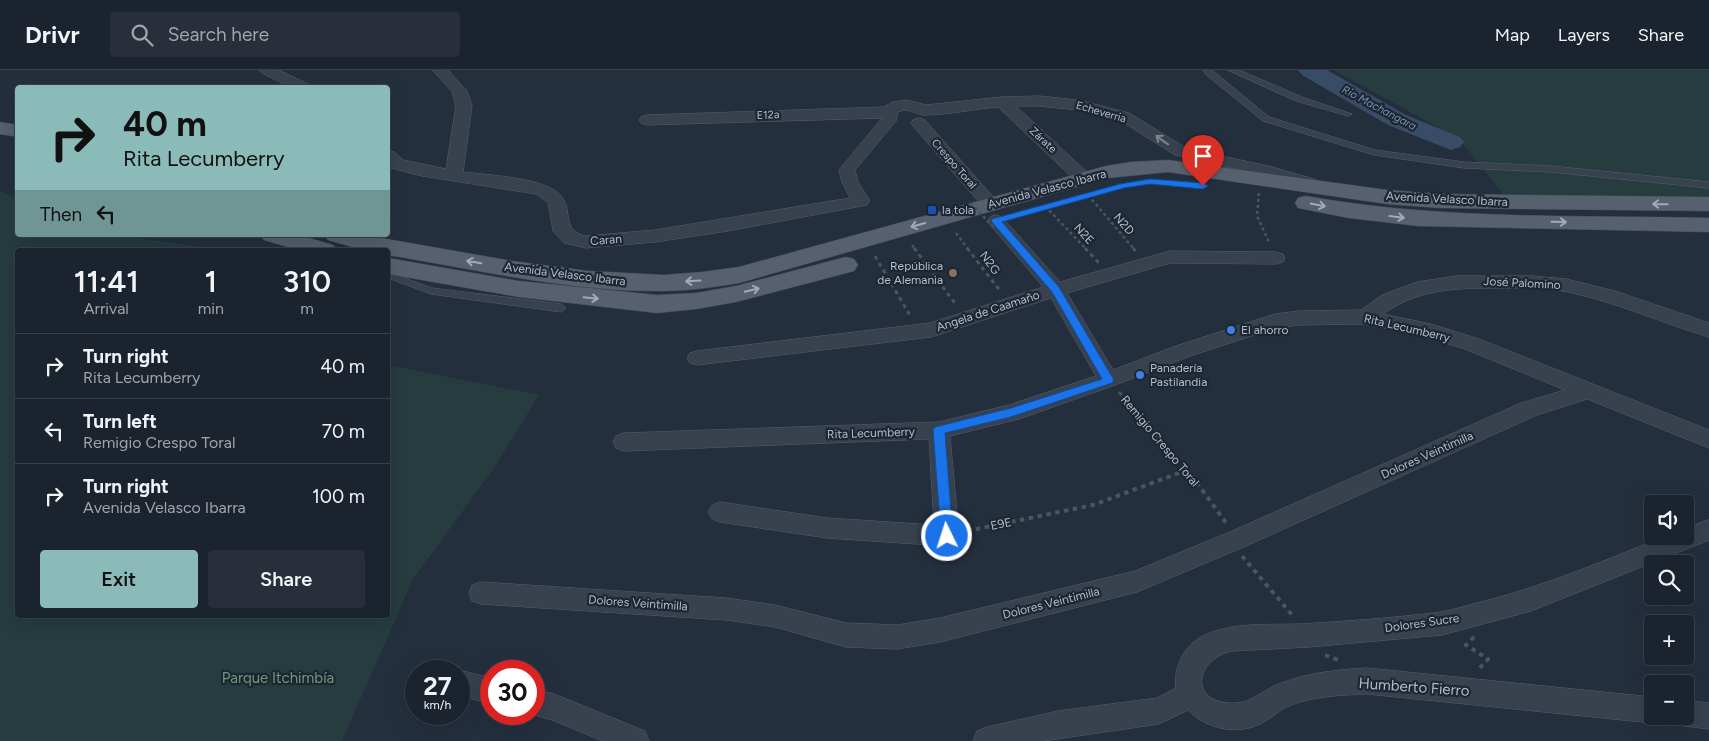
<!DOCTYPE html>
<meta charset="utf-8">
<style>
body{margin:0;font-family:Figtree,sans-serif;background:#282f3a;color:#f1f3f6;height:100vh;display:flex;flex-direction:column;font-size:19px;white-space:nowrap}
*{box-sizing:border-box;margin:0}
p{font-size:16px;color:#a0a4aa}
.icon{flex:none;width:28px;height:28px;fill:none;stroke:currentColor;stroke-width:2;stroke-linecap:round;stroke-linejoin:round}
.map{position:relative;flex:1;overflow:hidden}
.sheet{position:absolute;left:15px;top:178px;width:375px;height:370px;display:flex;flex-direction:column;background:#1b232e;border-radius:5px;box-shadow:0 5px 20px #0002,0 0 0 1px #39404a}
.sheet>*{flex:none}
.hud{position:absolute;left:15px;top:15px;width:375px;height:152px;border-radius:5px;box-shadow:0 5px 20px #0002,0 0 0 1px #39404a;background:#8bbbb9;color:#111;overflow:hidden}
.controls{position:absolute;left:1644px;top:425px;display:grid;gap:10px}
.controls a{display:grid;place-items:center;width:50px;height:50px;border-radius:5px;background:#1b232e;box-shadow:0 5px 20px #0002,0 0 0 1px #39404a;font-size:25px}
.speed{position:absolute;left:405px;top:590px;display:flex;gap:10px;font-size:25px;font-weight:700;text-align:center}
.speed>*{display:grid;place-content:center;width:65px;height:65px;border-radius:50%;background:#1b232e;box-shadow:0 5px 20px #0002,0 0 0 1px #39404a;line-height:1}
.speed small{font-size:12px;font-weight:400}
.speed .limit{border:8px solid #d22;background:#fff;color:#111}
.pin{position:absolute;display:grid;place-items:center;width:42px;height:42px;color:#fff;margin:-51px -21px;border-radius:50% 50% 50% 0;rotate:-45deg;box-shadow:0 0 5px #0007}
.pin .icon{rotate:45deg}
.me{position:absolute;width:55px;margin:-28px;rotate:356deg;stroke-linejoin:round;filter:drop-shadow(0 0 4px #0008)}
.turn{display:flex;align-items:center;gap:18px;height:105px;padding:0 25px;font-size:22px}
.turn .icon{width:65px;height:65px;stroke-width:2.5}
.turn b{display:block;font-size:35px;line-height:42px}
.then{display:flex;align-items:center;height:48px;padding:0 25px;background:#0003;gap:10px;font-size:19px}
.eta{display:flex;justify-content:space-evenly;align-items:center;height:85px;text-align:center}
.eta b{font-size:30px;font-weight:600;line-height:35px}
.action{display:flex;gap:10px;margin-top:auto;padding:10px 25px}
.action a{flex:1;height:58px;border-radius:5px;background:#8bbbb9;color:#111;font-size:20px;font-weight:600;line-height:58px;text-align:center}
.action a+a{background:#282f3a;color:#f1f3f6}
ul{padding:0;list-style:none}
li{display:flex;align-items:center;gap:15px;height:65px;padding:0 25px;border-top:1px solid #39404a}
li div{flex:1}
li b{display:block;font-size:19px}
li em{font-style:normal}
header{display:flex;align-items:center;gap:30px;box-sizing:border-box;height:70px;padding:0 25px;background:#1b232e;border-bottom:1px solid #39404a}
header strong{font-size:24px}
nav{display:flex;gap:28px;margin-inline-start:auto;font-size:18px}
.search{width:350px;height:45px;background:#282f3a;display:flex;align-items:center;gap:12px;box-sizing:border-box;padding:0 18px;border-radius:5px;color:#a0a4aa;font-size:19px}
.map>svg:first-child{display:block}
.green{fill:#263c3f}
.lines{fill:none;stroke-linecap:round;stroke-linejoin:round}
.river{fill:#394c67;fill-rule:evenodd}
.service-casing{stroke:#565f6c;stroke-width:1}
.minor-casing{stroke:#565f6c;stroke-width:1}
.primary-casing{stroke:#414a57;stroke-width:1}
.path-far2{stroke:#44595c;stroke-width:2.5;stroke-dasharray:3 3;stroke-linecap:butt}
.path-far1{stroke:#44595c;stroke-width:3;stroke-dasharray:4 4;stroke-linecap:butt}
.path{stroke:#44595c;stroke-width:4;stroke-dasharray:4.5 4.5;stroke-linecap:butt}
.service{fill:#38414e;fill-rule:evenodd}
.minor{fill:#38414e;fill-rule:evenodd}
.primary{fill:#56606e;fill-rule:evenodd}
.path-bridge{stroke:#44595c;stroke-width:2.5;stroke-dasharray:3 3;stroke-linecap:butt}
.oneway{stroke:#7c8592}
.oneway2{stroke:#a1aab7}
.route{fill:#1a73e8;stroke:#114b97}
.transit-dot{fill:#1a4fb4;stroke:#1d2633;stroke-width:2}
.education-dot{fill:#8d6e63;stroke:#1d2633;stroke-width:2}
.shop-dot{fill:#3f7fe0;stroke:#1d2633;stroke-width:2}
.labels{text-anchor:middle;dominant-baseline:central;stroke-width:4.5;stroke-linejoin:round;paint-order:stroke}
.far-water-label{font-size:11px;font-style:italic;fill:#7c92b1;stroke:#1d2633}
.far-street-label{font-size:11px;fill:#b4bcc9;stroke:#1d2633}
.street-label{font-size:12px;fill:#b4bcc9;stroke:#1d2633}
.poi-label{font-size:12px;fill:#b4bcc9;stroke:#1d2633;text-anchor:start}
.near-park-label{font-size:15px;fill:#6b9a76;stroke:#1d2633}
.near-street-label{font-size:15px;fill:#b4bcc9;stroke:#1d2633}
</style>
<header>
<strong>Drivr</strong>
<div class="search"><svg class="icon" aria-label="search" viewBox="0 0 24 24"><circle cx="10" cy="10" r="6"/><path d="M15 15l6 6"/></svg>Search here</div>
<nav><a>Map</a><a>Layers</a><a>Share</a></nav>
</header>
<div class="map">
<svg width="1709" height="671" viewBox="0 0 1709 671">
<rect width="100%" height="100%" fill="#242f3e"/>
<path class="green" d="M1334,0H1709V127L1504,125L1459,69Z
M0,121L17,129L18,165H115L225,180H18V545H388V295L539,325L492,401L413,509L342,671H0Z"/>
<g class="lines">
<path class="river" d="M1298,0H1327L1406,45L1460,67L1464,72L1460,77L1451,80L1388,55L1302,5Z"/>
<g class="service-casing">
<path id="service" d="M1204,0H1212L1269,47L1375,80L1464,92L1551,96L1709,112V118L1551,102L1464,98L1374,85L1263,51L1205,4Z
M1228,0H1239L1302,27L1352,44L1348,46L1296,31Z
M388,202L432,218L561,234L566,238L561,242L431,224L388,208Z"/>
</g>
<g class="minor-casing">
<path id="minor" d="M260,0H279L310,15L312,18H292L262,3Z
M433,0H448L467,21L472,36L463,102C488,105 533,107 554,120C578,134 557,161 586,166L655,160L850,128L842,112L839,100L882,48L647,55L641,53L639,50L641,47L647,45L884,37L893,32L907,30L926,35L1002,27L1039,26L1078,30L1129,43L1186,78L1272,97L1317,110L1319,114L1317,118L1311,119L1268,106L1175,85L1118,49L1078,40L1039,36H1016L1089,104L1091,108L1089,112H1077L998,37C974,39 948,45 924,45C914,44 909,37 898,42L896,51L855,100L858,112L870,131L867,135L728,161L655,172L586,178L564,173L553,161L548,132L536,124L422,106L391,98L388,94V80L394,82L403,90L446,99L456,36L452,22Z
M919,48L925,50L996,130L999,134L996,138L990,139L984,138L913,56L911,53L913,50Z
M996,145L1002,147L1060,212L1170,181L1276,182L1283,184L1285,188L1283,192L1276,194L1170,193L1067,223L1113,300L1176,276L1275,244L1299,241L1361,240L1382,225L1417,212L1456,206H1532L1566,209L1615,221L1709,253V267C1662,253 1616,232 1568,222C1548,218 1527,218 1507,218C1463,218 1420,217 1383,244L1431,254L1479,269L1709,360V378L1587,329L1537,345L1246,476L1137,522L940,572L897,579L846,577L775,557L726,550L481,534L472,531L469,523L472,515L481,512L726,528L775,535L846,553L897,555L940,548L1135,501L1230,462L1521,333L1565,320L1465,279L1429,268L1365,254L1299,255L1276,258L1190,286L1115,315L1019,349L950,366L959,466L955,473L947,476L827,468L720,452L712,449L708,442L712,435L720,432L827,448L934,455L929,369L624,381L616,378L613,372L616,366L624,363L939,352L1009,335L1096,306L1051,228L931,267L697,295L690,293L687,288L690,283L697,281L930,253L1043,217L987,151L990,147Z
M1709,450V470L1531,541L1442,565L1309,577L1232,581C1197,589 1188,629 1228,633C1252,635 1262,619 1284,612C1314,602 1336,600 1367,598L1652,627V646H1663L1662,649L1652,653L1367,624C1341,625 1316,626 1291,635C1281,639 1272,648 1262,653C1238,666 1206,659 1188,640L1159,654L1043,671H973L977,661L987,657L1058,641L1157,628L1176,618C1173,596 1185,573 1207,564C1235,552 1271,555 1301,554C1347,551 1395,548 1441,542C1455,540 1470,534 1485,531C1547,515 1606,490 1666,466H1685V459Z
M463,601L491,608V634L459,625V603Z
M534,619L554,624L645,661L649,671H603L552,650L531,644H534Z
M1685,630L1709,633V659L1685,656L1675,652L1673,646H1685Z"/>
</g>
<g class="primary-casing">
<path id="primary" d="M0,52L18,55V67L0,64Z
M1168,90L1387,120L1441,124L1709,127V141L1441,138L1387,134L1168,102L1108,108L739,213C714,217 689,221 663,221C570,222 479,200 388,185V180H363L328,170L324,165H364L512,191L588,201L664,205L702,202L739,197L1106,96L1131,92Z
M1306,126C1438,150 1575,145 1709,148V162L1418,156L1349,148L1298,138L1295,133L1298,128Z
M260,165H299L333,175L337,180H298L264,170Z
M846,187L854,189L858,195L854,201L736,232L696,239L657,243L519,227L388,204V188L519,211L657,225L696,223L736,216Z"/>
</g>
<path class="path-far2" d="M1259,123L1257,146L1270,174
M1088,125L1134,179
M1045,136L1086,179
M956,163L968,179
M912,175L915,179"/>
<path class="path-far1" d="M914,178L957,236
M967,178L1001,222
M1085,178L1099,193
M1133,178L1136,182
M875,186L911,247
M1119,322L1187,400"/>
<path class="path" d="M1186,398L1227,454
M967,461L1093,435L1187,400
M1242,486L1293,546
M1474,567L1466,575L1488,589L1477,601
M1325,585L1338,590"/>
<use href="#service" class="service"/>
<use href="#minor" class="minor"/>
<use href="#primary" class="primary"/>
<path class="path-bridge" d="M971,133L994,158"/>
</g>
<defs><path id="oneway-shaft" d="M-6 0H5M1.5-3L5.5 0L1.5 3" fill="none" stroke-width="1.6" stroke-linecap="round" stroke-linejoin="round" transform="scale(1.25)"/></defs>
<use class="oneway" href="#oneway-shaft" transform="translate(1162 70) rotate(-144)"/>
<g class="oneway2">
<use href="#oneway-shaft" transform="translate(1660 134) rotate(-179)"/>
<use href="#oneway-shaft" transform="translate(1318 135) rotate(11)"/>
<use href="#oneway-shaft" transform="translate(1397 147) rotate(7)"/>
<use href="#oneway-shaft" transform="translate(1559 152) rotate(1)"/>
<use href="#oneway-shaft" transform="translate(918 155) rotate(164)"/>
<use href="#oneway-shaft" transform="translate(474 192) rotate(-170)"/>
<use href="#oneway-shaft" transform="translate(693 211) rotate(177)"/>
<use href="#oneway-shaft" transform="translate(752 220) rotate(-14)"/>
<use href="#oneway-shaft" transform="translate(591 228) rotate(6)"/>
</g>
<path class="route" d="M1150,109L1203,113L1208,116L1203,119L1150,114L1124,118L1002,152L1059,217L1114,310L1112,313L1011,347L945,363L953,466L951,469L947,471L942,469L941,466L933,360L935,357L1011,338L1102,309L1052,222L991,151L992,149L1120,114Z"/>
<rect class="transit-dot" x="927" y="135" width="10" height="10" rx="2.5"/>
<circle class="education-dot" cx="953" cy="203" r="5"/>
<g class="shop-dot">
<circle cx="1231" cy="260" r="5"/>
<circle cx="1140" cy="305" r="5"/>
</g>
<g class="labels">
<g class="far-water-label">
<text transform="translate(1379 38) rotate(28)">Rio Machangara</text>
</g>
<g class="far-street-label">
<text transform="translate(1101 42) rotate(16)">Echeverria</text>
<text transform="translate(768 45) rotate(-2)">E12a</text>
<text transform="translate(1043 70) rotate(43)">Zárate</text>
<text transform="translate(954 94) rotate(49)">Crespo Toral</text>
</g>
<g class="street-label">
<text transform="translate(1047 119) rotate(-15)">Avenida Velasco Ibarra</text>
<text transform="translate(1447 129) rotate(3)">Avenida Velasco Ibarra</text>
<text transform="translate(1124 154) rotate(49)">N2D</text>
<text transform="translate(1084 164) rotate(47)">N2E</text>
<text transform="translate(606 170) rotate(-5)">Caran</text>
<text transform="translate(990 193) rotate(53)">N2G</text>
<text transform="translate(565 204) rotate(7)">Avenida Velasco Ibarra</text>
<text transform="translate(1522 213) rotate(3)">José Palomino</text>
<text transform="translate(988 241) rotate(-18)">Angela de Caamaño</text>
<text transform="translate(1407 258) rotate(13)">Rita Lecumberry</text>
<text transform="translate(871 363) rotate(-2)">Rita Lecumberry</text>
<text transform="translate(1160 371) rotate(50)">Remigio Crespo Toral</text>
<text transform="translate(1427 385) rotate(-24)">Dolores Veintimilla</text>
<text transform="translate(1001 454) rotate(-12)">E9E</text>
<text transform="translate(638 533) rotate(4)">Dolores Veintimilla</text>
<text transform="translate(1051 533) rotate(-14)">Dolores Veintimilla</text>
<text transform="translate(1422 553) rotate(-8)">Dolores Sucre</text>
</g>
<g class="poi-label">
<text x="942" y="140">la tola</text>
<text x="943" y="196" text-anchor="end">República<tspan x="943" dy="14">de Alemania</tspan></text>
<text x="1241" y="260">El ahorro</text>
<text x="1150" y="298">Panadería<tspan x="1150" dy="14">Pastilandia</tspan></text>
</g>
<g class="near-park-label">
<text x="278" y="608">Parque Itchimbía</text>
</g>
<g class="near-street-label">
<text transform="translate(1414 617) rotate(4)">Humberto Fierro</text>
</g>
</g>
</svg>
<div class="controls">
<a><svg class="icon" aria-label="sound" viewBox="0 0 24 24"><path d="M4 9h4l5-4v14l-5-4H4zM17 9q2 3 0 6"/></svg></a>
<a><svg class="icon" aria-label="search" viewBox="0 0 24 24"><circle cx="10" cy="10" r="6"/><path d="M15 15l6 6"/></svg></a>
<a>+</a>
<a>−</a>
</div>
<div class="speed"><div>27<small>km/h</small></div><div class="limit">30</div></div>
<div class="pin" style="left:1203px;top:116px;background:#d93025"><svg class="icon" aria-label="arrive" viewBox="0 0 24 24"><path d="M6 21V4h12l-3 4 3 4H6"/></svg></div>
<svg class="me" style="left:947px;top:466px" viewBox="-20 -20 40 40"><circle r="17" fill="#1a73e8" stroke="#fff" stroke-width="3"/><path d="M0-11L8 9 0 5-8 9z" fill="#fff"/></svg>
<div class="hud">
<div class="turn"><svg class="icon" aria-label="right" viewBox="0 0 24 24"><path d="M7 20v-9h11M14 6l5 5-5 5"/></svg><div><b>40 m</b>Rita Lecumberry</div></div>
<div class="then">Then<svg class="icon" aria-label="left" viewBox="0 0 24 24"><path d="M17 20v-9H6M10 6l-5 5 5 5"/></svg></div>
</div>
<section class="sheet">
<div class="eta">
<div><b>11:41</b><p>Arrival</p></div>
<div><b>1</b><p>min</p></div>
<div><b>310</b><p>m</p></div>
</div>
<ul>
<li><svg class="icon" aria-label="right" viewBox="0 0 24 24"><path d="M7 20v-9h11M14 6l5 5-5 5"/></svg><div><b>Turn right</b><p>Rita Lecumberry</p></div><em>40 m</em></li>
<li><svg class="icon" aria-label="left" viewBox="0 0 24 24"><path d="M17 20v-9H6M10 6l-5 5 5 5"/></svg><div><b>Turn left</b><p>Remigio Crespo Toral</p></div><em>70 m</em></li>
<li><svg class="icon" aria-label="right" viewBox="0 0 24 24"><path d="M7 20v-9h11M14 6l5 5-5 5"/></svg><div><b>Turn right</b><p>Avenida Velasco Ibarra</p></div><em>100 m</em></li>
</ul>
<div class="action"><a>Exit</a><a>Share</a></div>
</section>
</div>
